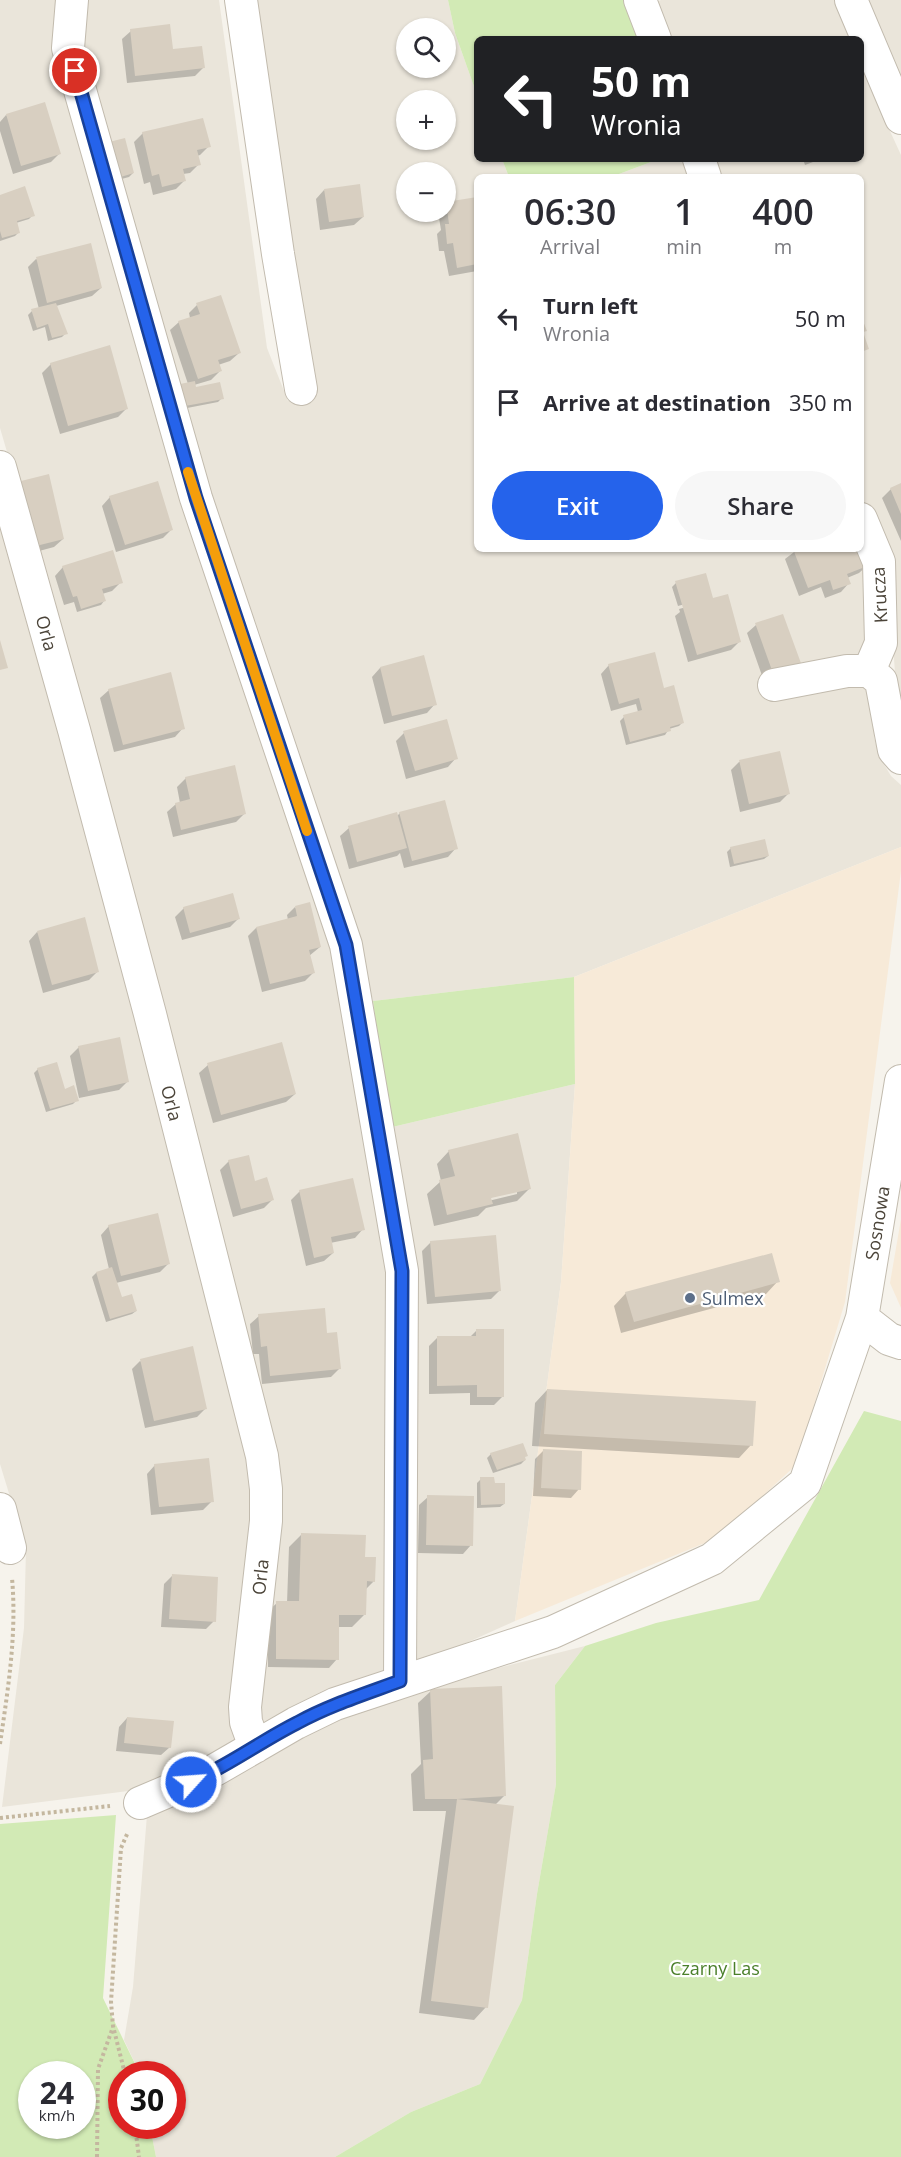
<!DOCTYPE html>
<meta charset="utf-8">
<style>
body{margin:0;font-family:"Open Sans",sans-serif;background:#f7f7f7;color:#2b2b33;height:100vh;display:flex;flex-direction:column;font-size:22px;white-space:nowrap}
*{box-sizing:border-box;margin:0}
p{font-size:20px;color:#7c7c81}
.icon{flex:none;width:33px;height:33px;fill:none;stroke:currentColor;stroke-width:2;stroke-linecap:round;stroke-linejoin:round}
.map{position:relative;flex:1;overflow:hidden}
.details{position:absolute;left:474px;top:174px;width:390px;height:378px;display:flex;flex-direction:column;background:#fff;border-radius:9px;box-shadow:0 2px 4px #0004}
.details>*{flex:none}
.hud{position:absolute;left:474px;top:36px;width:390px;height:126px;border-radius:9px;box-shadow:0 2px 4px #0004;background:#202124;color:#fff;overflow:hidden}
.fabs{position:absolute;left:396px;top:18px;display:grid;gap:12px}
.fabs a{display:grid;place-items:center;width:60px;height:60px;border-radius:50%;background:#fff;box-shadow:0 2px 4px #0004;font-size:30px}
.speed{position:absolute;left:18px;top:2061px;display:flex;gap:12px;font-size:30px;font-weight:700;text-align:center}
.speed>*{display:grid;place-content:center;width:78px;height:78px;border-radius:50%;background:#fff;box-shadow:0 2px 4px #0004;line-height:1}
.speed small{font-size:15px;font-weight:400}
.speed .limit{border:9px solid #d22;background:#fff;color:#111}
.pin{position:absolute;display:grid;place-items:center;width:51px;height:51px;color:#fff;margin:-26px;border:3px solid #fff;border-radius:50%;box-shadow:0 2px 6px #0007}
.me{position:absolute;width:66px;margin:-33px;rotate:64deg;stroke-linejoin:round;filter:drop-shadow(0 0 4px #0008)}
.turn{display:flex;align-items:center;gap:21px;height:126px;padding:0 18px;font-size:27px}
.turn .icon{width:78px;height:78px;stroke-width:2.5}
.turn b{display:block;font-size:42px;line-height:51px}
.eta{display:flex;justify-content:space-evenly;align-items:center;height:102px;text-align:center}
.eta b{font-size:36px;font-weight:600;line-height:42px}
.cta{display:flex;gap:12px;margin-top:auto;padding:12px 18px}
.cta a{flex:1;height:69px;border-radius:36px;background:#2563eb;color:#fff;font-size:24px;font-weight:600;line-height:69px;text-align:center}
.cta a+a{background:#f7f7f7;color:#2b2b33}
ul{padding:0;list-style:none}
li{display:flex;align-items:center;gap:18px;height:84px;padding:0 18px}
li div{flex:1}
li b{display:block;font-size:22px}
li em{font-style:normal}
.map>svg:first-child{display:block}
.residential{fill:#eae5da;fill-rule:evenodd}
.commercial{fill:#f7ead8}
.green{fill:#d2eab5;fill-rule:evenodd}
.shadow{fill:#0003;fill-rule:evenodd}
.building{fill:#d8cfc1}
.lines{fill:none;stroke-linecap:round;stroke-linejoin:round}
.street-casing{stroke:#c2bbae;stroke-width:34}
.path{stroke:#c4b79f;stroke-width:4;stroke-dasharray:3 3;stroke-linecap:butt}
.street{stroke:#fff;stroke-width:32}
.route-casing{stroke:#184099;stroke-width:15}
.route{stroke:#2563eb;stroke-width:10}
.slow{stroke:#f59e0b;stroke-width:10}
.service-dot{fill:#5c6f8a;stroke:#fff;stroke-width:2}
.labels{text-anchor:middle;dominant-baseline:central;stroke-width:4.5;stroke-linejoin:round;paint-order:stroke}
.street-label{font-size:18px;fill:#4b4439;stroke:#fff}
.service-label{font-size:18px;fill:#4e5e75;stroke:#fff;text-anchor:start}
.park-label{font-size:18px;fill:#4a7f2a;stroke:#fff}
</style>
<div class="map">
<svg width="901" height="2157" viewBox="0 0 901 2157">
<rect width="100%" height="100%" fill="#f6f3ec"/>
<path class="residential" d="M0,0H59L334,947L391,1289V1515L383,1677L260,1727L256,1693L277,1490L104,783L0,428Z
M86,0H219L267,348L288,401L314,397L251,0H448L455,33L477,95V159H502L509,177H477V549H861V530L874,650L850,683L869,687L879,713L874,737L879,756L891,776L901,785V847L574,977L373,1001L362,961L255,638L118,188L82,34ZM406,28H446V68H406ZM406,100H446V140H406ZM406,172H446V212H406Z
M661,0H835L850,39H670L656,2Z
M862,0H901V92Z
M861,68L901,155V705L896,686L893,645L861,507V177H718L712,159H861Z
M659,159H693L699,177H611Z
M0,518L145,1042L256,1476L242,1743L144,1789L2,1807L24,1628L26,1549L0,1464Z
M575,1084L561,1282L515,1621L417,1665L418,1319L388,1128Z
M585,1646L555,1685L556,1784L537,1894L522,2000L480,2084L411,2112L335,2157H156L150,2126H172V2074H140L124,2040L133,1987L147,1815L224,1785L296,1734L386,1700L502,1667Z"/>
<path class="commercial" d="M901,847V871L845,1302L796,1465L717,1538L515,1621L561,1282L575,1084L574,977Z
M901,1219V1308L890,1283Z"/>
<path class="green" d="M448,0H629L645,39H477V95L455,33Z
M502,159H659L611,177H509Z
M574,977L575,1084L388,1128L373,1001Z
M864,1411L901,1421V2157H335L411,2112L480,2084L522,2000L537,1894L556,1784L555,1685L585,1646L656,1623L759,1600Z
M116,1815L103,1998L140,2074H122V2126H150L156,2157H0V1824ZM82,2074V2126H32V2074Z"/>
<path class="shadow" d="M131,31L171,51L203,68L195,76L127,83L122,39Z
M6,115L59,154L51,162L13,174L0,131V122Z
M143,133L209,146L200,155L197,156L199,164L190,173L183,174L184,181L176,189L153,195L150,182L144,184L134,142Z
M124,140L133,173L129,177L110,182Z
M803,159H821L805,165Z
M324,190L363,217L354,225L320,230L316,199Z
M0,197L33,215L29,219L16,223L19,232L15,236L0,241Z
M477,198V271L449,276L444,251H439L437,234L441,230L438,212H446V203Z
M36,259L101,288L92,296L56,306L66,333L62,337L48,341L45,327L33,331L28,315L32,311L39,309L28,267Z
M197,305L239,353L230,361L218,365L220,371L211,380L194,385L195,389L222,398L218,402L182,409L188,384L170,330L179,322L190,318L189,313Z
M51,364L127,408L118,417L60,434L42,373Z
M21,482L63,539L54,547L28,554L13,491Z
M901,485V541L882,498L891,489Z
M110,497L171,530L163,538L116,552L102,506Z
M798,549L868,565L859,573L847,578L849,583L841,592L825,598L821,587L799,596L785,559Z
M63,567L121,582L112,591L102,594L104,601L101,605L77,612L74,602L64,605L55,576Z
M676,583L709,597L678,606L672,587Z
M727,596L739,642L731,650L688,662L675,616L680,612L679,609Z
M756,625L800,666L765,684L747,633Z
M422,657L435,704L427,713L384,724L372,677L380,668Z
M609,665L664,689L683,722L679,726L669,729L665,735L626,745L620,721L624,717L638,712L636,704L611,711L601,674Z
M109,690L183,728L175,737L114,752L100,698Z
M404,733L456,758L448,767L406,779L396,741Z
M779,752L788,794L780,802L740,812L731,770L739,762Z
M186,778L245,813L236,822L173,837L167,812L176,804L180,803L177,787Z
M400,813L456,848L448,857L404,868L400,853L397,856L349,869L340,836L349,828L396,817Z
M731,848L768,856L764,859L730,867L727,852Z
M295,907L320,947L309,956L313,973L305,981L262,992L248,936L256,928L288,920L287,915Z
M184,908L239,918L230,927L182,940L175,917Z
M37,932L98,971L89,980L43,993L29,941Z
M79,1047L128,1081L119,1090L79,1098L70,1056Z
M208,1065L295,1094L286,1102L213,1123L199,1073Z
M38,1069L63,1090L77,1100L73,1104L46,1112L34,1073Z
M449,1151L530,1188L517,1201L486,1208L478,1216L434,1226L427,1194L441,1181L437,1164ZM517,1191V1194L484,1202V1199Z
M229,1161L272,1200L264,1208L233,1217L220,1170Z
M300,1191L363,1229L355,1238L330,1243L333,1253L324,1261L306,1266L291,1200Z
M109,1226L169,1263L160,1272L116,1283L121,1299L136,1311L132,1314L106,1322L92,1277L96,1273L109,1269L101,1235Z
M431,1242L500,1290L491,1299L427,1304L422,1251Z
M778,1281L766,1294L621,1333L614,1306L626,1293Z
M259,1316L326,1334L339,1369L331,1377L262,1384L259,1354H253L250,1324Z
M477,1330L503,1396L494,1405H470V1393L429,1394V1346L437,1338H469Z
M140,1361L206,1408L197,1417L145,1428L132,1369Z
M547,1390L751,1445L739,1458L532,1446L535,1403Z
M544,1450L579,1489L571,1498L533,1496L535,1459Z
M491,1454L525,1460L521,1464L493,1473L487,1458Z
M155,1465L212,1501L203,1510L151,1515L147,1474Z
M481,1479L504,1504L500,1507L477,1508V1483Z
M428,1497L471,1545L463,1554L418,1553L419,1505Z
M301,1535L364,1558L374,1581L365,1590L364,1615L352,1627H338L337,1659L329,1668L268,1667V1611L277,1603H287L289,1547Z
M172,1576L214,1621L206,1629L161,1627L164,1584Z
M431,1691L505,1795L495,1805L486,2007L474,2020L419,2013L446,1811H413L411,1774L421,1764L418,1703Z
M127,1718L170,1747L161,1755L116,1751L119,1727Z"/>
<path class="building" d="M170,24L173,49L202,46L205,68L135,76L130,29Z
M45,102L61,154L21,166L6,114Z
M203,118L211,147L197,150L201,165L183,169L186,181L162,187L159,174L152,176L142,132Z
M125,138L134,173L114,179L105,143Z
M360,184L364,217L329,222L324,189Z
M25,186L35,216L17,221L20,233L2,238L0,231V195Z
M477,197V264L457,268L453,243L447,244L445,224H449L446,202Z
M91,243L102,288L47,303L36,257Z
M221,295L241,353L218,360L222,371L198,379L178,321L200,314L196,303Z
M56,303L68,334L52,338L48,324L37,328L31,309Z
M861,316L867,331L863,332L869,349L861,352Z
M110,345L128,409L68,426L50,363Z
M195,381L196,387L220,382L224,399L185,406L180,384Z
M49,474L64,539L36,546L21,481Z
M158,481L173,530L125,545L109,496Z
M901,483V514L890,488Z
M793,549H861L870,565L847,574L851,584L833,590L830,580L808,588Z
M113,550L123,583L102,589L106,601L81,609L77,596L73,597L62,566Z
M706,573L713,598L728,594L741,642L697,655L675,581Z
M783,614L802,666L774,676L755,623Z
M0,640L8,668L0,670Z
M655,652L664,688L674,685L684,723L670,727L671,731L630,742L623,715L642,710L639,698L619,704L608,664Z
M424,655L437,705L392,716L380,667Z
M171,672L185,729L123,745L108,689Z
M447,719L458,759L415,771L403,731Z
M780,751L790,794L749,804L739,760Z
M235,765L246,814L181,830L175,803L190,799L185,777Z
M445,800L458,849L412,861L399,812Z
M397,812L407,848L357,862L348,826Z
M765,839L769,856L734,864L730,847Z
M233,893L240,919L190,933L183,907Z
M310,902L321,947L309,950L315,973L270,984L256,927L297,916L295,906Z
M85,917L99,972L52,985L37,931Z
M120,1037L129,1082L88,1091L78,1046Z
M282,1042L296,1094L221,1115L207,1063Z
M57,1062L65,1089L74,1085L79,1101L50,1109L37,1068Z
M518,1133L531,1189L491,1198L493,1204L447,1215L439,1180L455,1176L448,1150Z
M249,1155L255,1181L267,1177L274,1200L241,1209L228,1160Z
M353,1178L365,1230L331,1237L334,1253L314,1258L299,1190Z
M158,1213L170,1264L121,1276L108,1225Z
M496,1235L501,1291L435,1297L430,1241Z
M772,1253L780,1282L634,1322L625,1292Z
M112,1267L122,1297L132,1294L137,1311L110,1319L96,1272Z
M325,1308L327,1333L337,1332L341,1369L270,1376L267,1346L261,1347L258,1314Z
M476,1329H504V1397H477V1385L437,1386V1336H476Z
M193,1346L207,1409L154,1421L140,1359Z
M547,1389L756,1401L753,1446L544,1434Z
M523,1443L528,1456L525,1457L526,1460L497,1470L490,1453Z
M543,1449L582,1451L581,1490L541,1488Z
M209,1458L214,1502L159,1507L154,1464Z
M480,1477H494L495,1483H505V1504L481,1505Z
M427,1495L474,1496L473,1546L426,1545Z
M301,1533L366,1535L365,1557H376L375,1582L367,1581L366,1615H339V1660L276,1659V1601H299Z
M172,1574L218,1577L216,1622L169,1619Z
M502,1686L506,1796L457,1799L514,1806L488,2008L431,2001L457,1799H425L423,1760L433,1759L430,1689Z
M127,1717L174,1721L171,1748L124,1743Z"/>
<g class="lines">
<g class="street-casing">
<path id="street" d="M72,0L68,48L196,498L346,945L402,1271L400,1681
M241,0L278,254L301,389
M640,0L655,39
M851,0L901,118
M699,159L705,177
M0,467L74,730L150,1014L262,1456L266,1489V1521L245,1707L246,1722L255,1747
M861,519L879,562L881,643L869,671
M774,685L847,671H869L881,681L894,750L901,758
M901,1081L862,1318L889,1339L901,1343
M0,1509L10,1548
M140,1803L208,1774L296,1723L335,1704L553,1632L712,1559L805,1483L862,1318"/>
</g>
<path class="path" d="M0,1744C8,1689 17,1634 12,1578
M0,1818L110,1806
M125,2074L113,2026L111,2002L121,1848L128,1832
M135,2126L139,2157
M97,2157L98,2069L113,2027"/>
<use href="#street" class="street"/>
</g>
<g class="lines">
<g class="route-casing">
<path id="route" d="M75,71L196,498L346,945L402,1271L400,1681C365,1694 330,1705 297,1723C261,1741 228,1766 191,1782"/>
</g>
<use href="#route" class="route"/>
<path class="slow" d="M188,472L307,831"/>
</g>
<circle class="service-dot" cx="690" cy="1298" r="6"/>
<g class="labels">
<g class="street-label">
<text transform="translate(879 595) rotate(-93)">Krucza</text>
<text transform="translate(47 633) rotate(75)">Orla</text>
<text transform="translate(172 1103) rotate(76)">Orla</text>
<text transform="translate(877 1223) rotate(-81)">Sosnowa</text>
<text transform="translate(260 1577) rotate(-84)">Orla</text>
</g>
<g class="service-label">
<text x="702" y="1298">Sulmex</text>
</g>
<g class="park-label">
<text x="715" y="1968">Czarny Las</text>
</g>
</g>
</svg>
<div class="fabs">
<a><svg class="icon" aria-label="search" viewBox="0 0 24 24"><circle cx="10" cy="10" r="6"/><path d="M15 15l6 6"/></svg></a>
<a>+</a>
<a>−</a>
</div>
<div class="speed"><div>24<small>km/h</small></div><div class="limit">30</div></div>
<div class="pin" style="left:75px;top:71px;background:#d93025"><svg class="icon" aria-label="arrive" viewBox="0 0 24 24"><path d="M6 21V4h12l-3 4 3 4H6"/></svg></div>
<svg class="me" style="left:191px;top:1782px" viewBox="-20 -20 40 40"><circle r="17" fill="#2563eb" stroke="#fff" stroke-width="3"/><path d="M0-11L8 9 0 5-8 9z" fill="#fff"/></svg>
<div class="hud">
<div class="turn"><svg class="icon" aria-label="left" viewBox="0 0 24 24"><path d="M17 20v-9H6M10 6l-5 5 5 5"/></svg><div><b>50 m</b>Wronia</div></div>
</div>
<section class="details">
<div class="eta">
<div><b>06:30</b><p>Arrival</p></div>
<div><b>1</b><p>min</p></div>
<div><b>400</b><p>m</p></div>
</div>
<ul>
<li><svg class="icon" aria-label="left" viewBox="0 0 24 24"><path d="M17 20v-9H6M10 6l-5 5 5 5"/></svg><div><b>Turn left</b><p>Wronia</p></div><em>50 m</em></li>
<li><svg class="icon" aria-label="arrive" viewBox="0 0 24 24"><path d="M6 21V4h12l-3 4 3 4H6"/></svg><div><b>Arrive at destination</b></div><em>350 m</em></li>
</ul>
<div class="cta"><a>Exit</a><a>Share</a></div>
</section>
</div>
